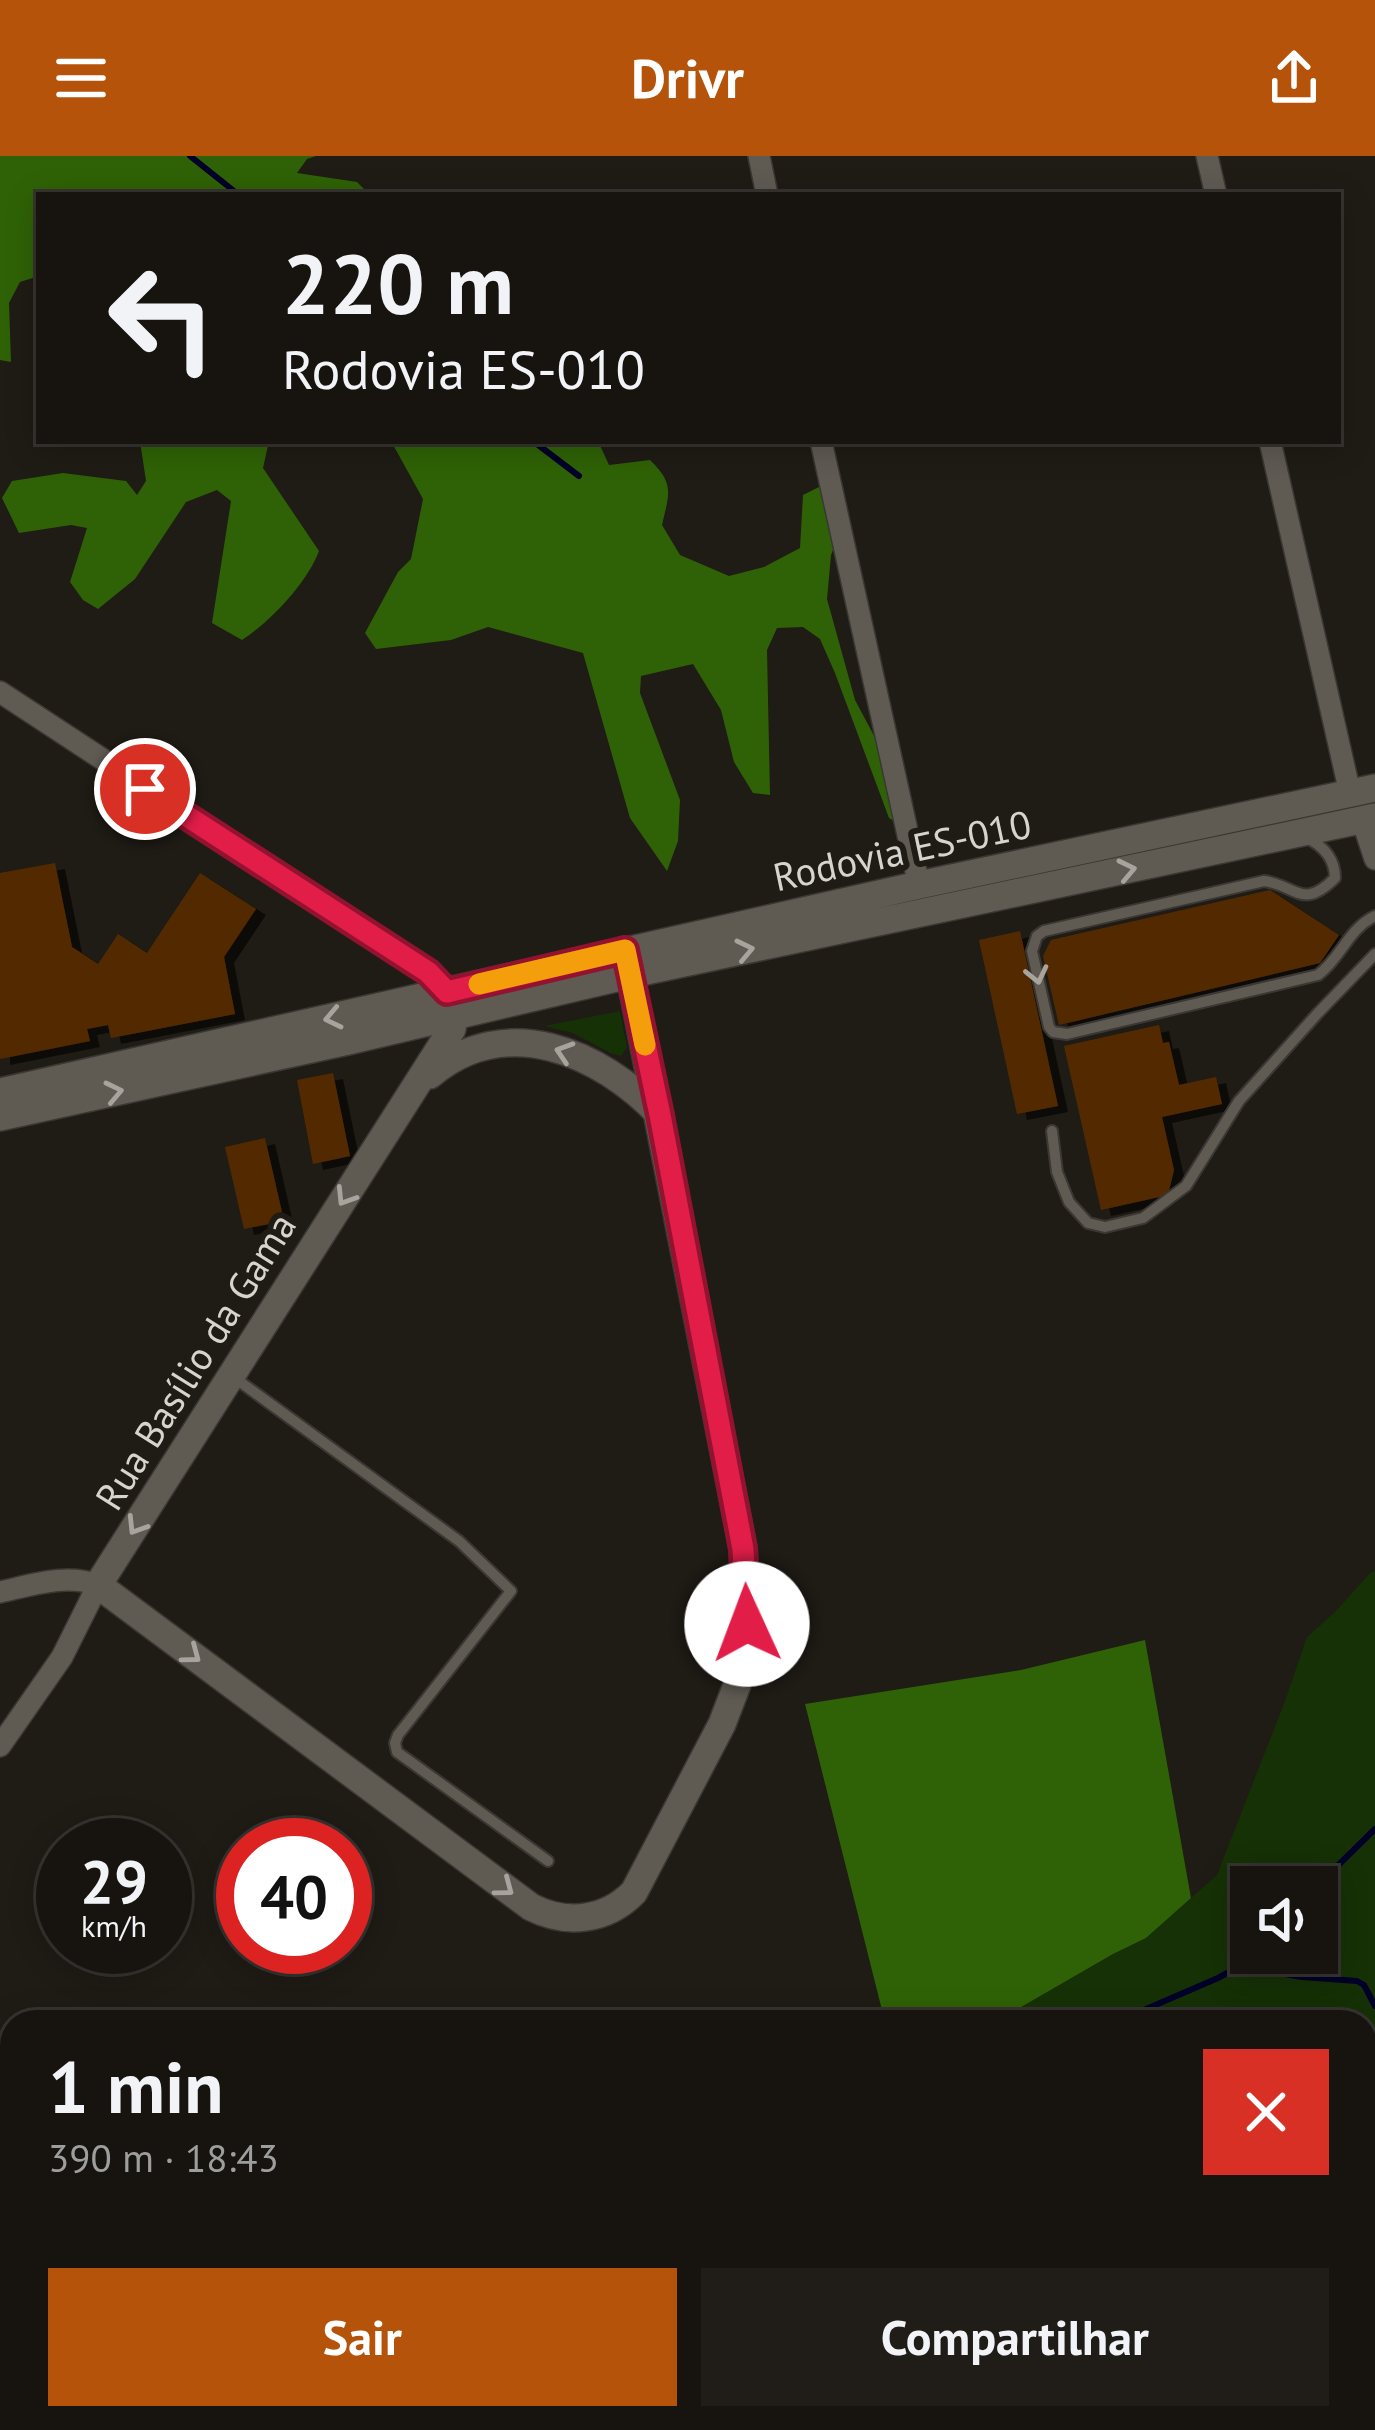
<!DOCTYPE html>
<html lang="pt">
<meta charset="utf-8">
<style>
body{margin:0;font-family:"PT Sans",sans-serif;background:#201d19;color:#f1f3f6;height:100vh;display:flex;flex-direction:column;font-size:45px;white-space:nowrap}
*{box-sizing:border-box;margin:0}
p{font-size:39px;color:#9e9e9f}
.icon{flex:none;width:66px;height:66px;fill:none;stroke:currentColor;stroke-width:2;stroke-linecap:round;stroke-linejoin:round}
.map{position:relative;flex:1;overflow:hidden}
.side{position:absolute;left:0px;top:1854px;width:1377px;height:420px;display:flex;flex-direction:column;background:#171410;border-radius:36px 36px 0 0;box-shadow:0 6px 30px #0003,0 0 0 3px #363330}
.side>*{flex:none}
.top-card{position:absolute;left:36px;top:36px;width:1305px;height:252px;border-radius:0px;box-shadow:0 6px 30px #0003,0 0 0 3px #363330;background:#171410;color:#f1f3f6;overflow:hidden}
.buttons{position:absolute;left:1230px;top:1710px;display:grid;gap:24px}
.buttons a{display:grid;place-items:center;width:108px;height:108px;border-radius:0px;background:#171410;box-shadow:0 6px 30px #0003,0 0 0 3px #363330;font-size:60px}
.speed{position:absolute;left:36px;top:1662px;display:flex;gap:24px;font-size:60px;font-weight:700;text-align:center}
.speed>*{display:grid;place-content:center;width:156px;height:156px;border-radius:50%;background:#171410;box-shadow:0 6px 30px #0003,0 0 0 3px #363330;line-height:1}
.speed small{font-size:30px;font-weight:400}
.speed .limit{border:18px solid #d22;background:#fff;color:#111}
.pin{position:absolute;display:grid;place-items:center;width:102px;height:102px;color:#fff;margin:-51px;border:6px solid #fff;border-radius:50%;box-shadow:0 3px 12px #0007}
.me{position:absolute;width:132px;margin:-66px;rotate:358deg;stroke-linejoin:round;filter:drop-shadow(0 0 9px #0008)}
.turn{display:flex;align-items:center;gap:42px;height:252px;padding:0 48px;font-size:54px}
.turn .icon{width:156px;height:156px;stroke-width:2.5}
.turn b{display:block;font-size:84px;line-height:102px}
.round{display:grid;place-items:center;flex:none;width:126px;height:126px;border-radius:0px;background:#201d19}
.overview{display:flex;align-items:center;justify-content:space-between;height:204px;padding:0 48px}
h1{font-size:72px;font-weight:800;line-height:90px}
.button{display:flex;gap:24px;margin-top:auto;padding:24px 48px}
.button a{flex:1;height:138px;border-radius:0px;background:#b45309;color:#fff;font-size:48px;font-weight:800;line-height:138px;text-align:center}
.button a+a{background:#201d19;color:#f1f3f6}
header{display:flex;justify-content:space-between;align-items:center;height:156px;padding:0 48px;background:#b45309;color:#fff;font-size:54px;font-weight:800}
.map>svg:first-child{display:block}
.green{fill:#163106;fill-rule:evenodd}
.forest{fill:#2f6206}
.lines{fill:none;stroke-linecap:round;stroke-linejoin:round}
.stream{stroke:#000029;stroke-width:6}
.building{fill:#532b03;filter:url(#shadow)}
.lane-casing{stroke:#3a3734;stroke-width:14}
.street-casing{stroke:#3a3734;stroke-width:24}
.secondary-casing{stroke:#3a3734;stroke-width:30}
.lane{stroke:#5f5b53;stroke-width:10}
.street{stroke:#5f5b53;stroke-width:21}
.secondary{stroke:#5f5b53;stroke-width:27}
.oneway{stroke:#a6a49d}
.route-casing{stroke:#92132f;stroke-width:30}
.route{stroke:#e11d48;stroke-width:21}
.slow{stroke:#f59e0b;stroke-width:21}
.labels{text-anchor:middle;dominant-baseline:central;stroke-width:12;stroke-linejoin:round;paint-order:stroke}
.street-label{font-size:39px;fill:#d6d4cf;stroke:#1f1b15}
</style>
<header><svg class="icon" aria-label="menu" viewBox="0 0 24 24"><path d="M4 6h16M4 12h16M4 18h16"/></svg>Drivr<svg class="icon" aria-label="share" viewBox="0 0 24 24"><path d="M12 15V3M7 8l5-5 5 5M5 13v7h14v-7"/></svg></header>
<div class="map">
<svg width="1375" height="2274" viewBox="0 0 1375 2274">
<defs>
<filter id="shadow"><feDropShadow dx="10" dy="6" stdDeviation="0" flood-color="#0009"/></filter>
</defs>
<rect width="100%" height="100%" fill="#1f1b15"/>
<path class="green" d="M620,855L627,891L621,900L610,897L573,877L544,870Z
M1375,1415V1891L1365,1907V1866H995L1113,1798L1146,1782L1217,1719L1285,1545L1307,1481L1335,1456L1370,1417ZM1251,1731H1317V1797H1251Z
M578,2262H770L762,2274H568Z"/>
<path class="forest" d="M0,0H316L307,3L297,17L357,26L370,39H39V120L20,126L9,147L11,206L0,204Z
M140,285H269L263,312L319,395C307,427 271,465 242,484L212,467L231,345L217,334L186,346L135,423L98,453L83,444L70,426L87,372L71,369L19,377L2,342L12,325L63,317L126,325L137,339L146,325Z
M391,285H598L609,309L650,304C675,328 669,338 662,369L680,399L729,420L764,411L800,392L803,339L819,331L846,360L831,399L827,443L855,544L914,655L904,671L889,662L835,517L820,483L803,471L777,472L767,494L770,639L753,637L734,606L721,554L693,508L641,520L640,537L680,644L678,685L667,715L630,662L583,497L488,471L451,484L376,493L365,477L398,416L411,403L423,343Z
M1145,1484L1191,1742L1146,1782L1113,1798L995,1866H885L805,1548L1021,1514Z
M1375,1891V2106L1365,2104V1907Z
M321,2262H578L568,2274H333Z"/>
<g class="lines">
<path class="stream" d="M190,0L239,39
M533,285L579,320
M1316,1731L1375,1673
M1229,1816L1249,1812L1302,1821L1357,1825L1364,1829L1375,1850
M1116,1866L1218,1822L1229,1816L1251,1795
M607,2274L613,2262"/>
</g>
<path class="building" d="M55,707L72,791L98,808L118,778L147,797L200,717L256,753L224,801L235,858L111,882L108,869L87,873L90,885L0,903V717Z
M1270,734L1339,779L1320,807L1059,869L1043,800L1051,784Z
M1020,775L1058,950L1017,958L979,784Z
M1159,869L1163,887L1169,886L1179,929L1216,921L1222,948L1162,961L1174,1014L1168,1039L1101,1054L1064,890Z
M333,917L350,1000L313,1008L297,924Z
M265,982L284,1065L244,1073L225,991Z"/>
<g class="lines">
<g class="lane-casing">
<path id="lane" d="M1307,682C1323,690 1335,703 1335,722C1302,755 1296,729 1264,725L1044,775L1037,780L1032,795L1049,871L1053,876L1067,878L1318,819C1341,802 1348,773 1375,760
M1052,975L1057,1016L1069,1046L1088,1067L1105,1071L1143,1062L1186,1030L1239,945L1318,857L1375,798
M232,1220L459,1385L511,1435L398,1579L395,1587L397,1596L548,1705"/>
</g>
<g class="street-casing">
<path id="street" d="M759,0L767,39
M1207,0L1216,39
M821,285L919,729
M1270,285L1350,637
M0,536L427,816L447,836
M1362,664L1375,703
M0,1436C32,1429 66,1417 98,1429L62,1501L0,1590
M0,1985L12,1996
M0,2132L12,2130
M1365,2211L1375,2225
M292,2262L305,2274
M1119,2274V2262
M1226,2274L1243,2262"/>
</g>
<g class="secondary-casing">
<path id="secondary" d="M447,836L454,861L452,873L98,1429L531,1751C566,1769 606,1765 634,1736L722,1568L737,1529L747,1467L743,1392L625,794
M430,919C506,855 600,896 660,959
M0,936L919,729L1375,632
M0,961L348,885L646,815L1375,661"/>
</g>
<use href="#lane" class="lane"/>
<use href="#street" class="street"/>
<use href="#secondary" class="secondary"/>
</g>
<defs><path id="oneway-chevron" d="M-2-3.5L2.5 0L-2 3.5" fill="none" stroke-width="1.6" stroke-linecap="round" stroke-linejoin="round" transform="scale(3)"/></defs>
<g class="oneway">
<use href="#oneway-chevron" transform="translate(1127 714) rotate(-12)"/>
<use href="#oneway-chevron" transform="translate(745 794) rotate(-12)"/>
<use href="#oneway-chevron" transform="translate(1037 819) rotate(77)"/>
<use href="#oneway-chevron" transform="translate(333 862) rotate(168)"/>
<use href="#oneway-chevron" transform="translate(564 896) rotate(-162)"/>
<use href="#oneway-chevron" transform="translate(114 936) rotate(-12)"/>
<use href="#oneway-chevron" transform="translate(345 1041) rotate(122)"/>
<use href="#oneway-chevron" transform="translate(136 1370) rotate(122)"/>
<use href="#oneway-chevron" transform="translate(192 1499) rotate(37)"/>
<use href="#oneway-chevron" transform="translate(505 1732) rotate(37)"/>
</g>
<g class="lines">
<g class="route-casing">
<path id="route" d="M145,633L428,816L447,836L625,794L660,959L743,1393L747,1468"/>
</g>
<use href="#route" class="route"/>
<path class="slow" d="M479,828L625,794L645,889"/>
</g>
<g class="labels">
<g class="street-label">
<text transform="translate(902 694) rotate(-12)">Rodovia ES-010</text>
<text transform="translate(195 1205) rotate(-58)">Rua Basílio da Gama</text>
</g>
</g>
</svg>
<div class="buttons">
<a><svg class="icon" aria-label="sound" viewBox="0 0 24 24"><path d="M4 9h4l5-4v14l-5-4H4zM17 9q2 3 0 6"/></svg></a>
</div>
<div class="speed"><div>29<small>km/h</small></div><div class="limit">40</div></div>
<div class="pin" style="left:145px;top:633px;background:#d93025"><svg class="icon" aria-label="arrive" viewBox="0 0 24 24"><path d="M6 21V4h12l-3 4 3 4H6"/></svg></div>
<svg class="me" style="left:747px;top:1468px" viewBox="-20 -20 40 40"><circle r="19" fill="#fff"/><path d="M0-13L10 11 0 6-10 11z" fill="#e11d48"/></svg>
<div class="top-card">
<div class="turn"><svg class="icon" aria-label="left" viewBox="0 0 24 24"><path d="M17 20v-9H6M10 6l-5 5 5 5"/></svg><div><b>220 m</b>Rodovia ES-010</div></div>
</div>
<section class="side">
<div class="overview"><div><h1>1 min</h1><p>390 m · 18:43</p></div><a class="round" style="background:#d93025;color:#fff"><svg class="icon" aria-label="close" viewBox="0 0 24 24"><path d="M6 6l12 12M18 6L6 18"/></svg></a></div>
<div class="button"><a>Sair</a><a>Compartilhar</a></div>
</section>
</div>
